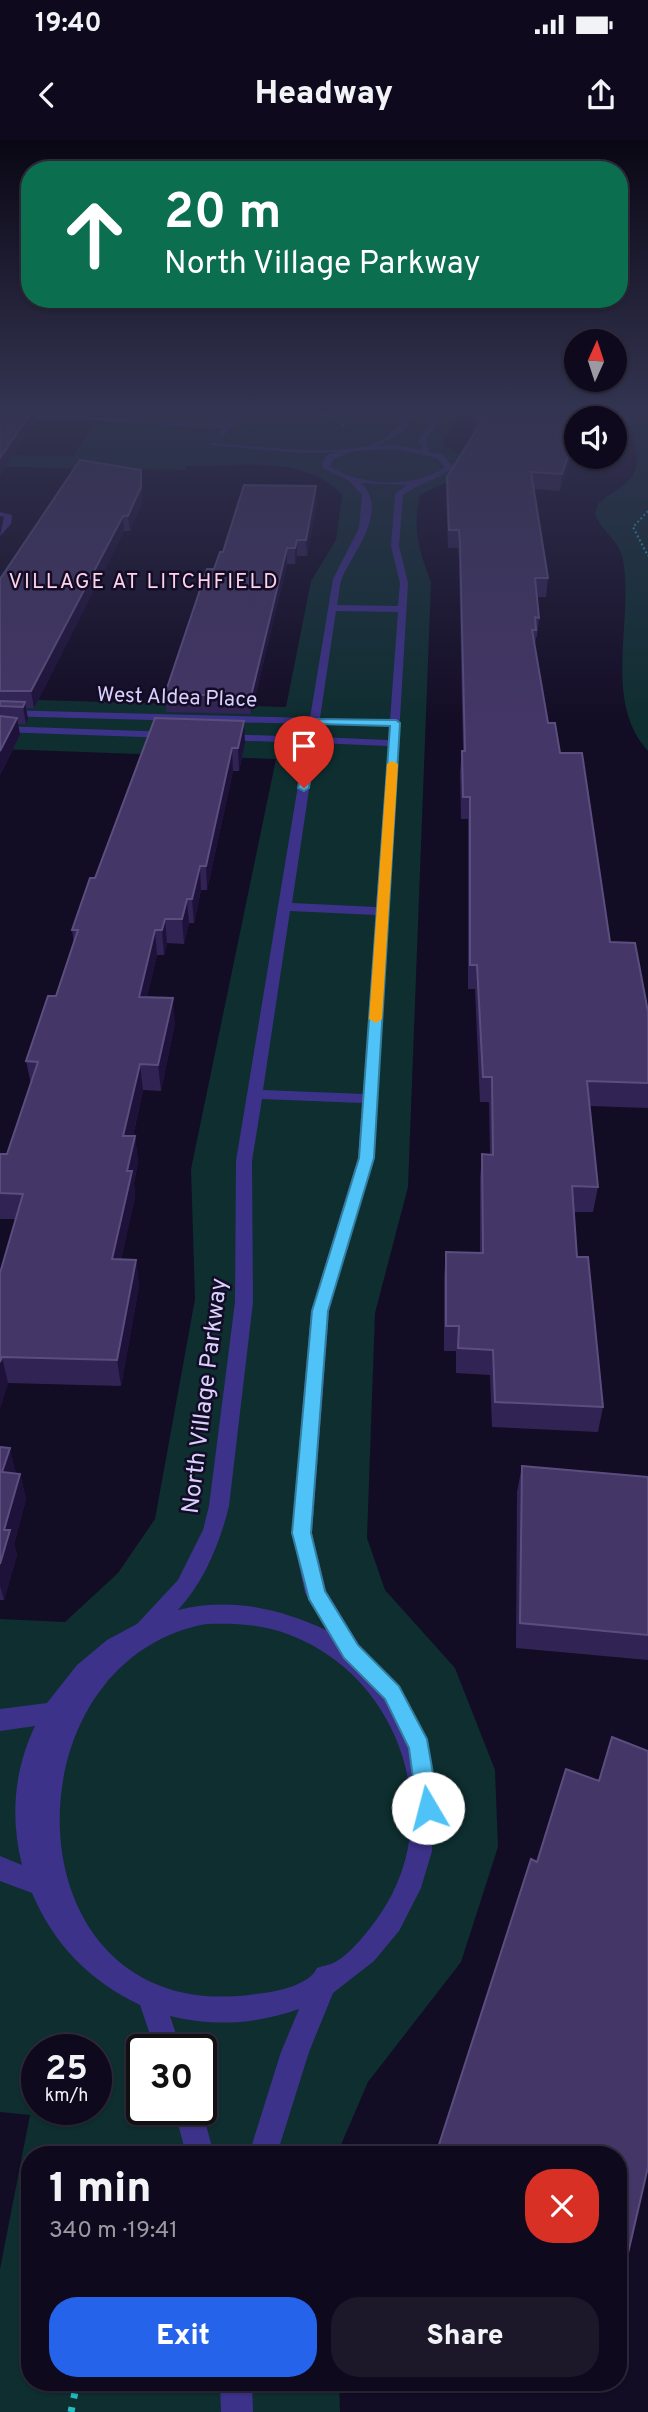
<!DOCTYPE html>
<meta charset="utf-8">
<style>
body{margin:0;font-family:Overpass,sans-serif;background:#1c1729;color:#f1f3f6;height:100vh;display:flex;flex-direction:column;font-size:26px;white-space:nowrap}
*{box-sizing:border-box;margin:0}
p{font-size:23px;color:#9b9aa3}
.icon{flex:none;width:38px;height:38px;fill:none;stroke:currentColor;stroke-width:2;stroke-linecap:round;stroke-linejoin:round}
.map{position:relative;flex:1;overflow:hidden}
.panel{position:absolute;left:21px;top:2006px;width:606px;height:245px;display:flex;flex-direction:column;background:#0e091c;border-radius:28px;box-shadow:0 2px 5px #0004,0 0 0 2px #2e2a3b}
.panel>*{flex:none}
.banner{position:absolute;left:21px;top:21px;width:607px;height:147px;border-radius:28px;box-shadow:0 2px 5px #0004,0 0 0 2px #2e2a3b;background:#0b6e4f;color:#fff;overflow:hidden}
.needle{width:46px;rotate:3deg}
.fabs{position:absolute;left:564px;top:189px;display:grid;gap:14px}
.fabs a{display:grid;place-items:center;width:63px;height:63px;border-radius:50%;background:#0e091c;box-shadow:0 2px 5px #0004,0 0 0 2px #2e2a3b;font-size:35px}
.speed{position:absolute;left:21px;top:1894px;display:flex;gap:14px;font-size:35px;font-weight:700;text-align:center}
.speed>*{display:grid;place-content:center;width:91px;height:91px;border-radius:50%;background:#0e091c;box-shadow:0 2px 5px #0004,0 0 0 2px #2e2a3b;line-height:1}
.speed small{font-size:18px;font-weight:400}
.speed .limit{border:4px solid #111;border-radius:10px;background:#fff;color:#111}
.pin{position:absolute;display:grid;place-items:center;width:60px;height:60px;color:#fff;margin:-72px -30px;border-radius:50% 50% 50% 0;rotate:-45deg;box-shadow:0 0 7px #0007}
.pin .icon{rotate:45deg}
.me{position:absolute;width:77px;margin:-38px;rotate:352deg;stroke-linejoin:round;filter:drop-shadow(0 0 5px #0008)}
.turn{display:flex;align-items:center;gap:24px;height:147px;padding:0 28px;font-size:32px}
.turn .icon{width:91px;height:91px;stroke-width:2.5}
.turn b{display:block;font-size:49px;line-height:60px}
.round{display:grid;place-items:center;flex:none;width:74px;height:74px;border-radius:28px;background:#1c1729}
.summary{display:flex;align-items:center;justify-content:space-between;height:119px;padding:0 28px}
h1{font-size:42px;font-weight:800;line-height:52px}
.button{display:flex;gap:14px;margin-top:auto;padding:14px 28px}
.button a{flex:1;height:80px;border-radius:28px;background:#2563eb;color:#fff;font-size:28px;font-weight:800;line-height:80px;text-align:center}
.button a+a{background:#1c1729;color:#f1f3f6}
.status{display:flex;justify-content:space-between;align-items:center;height:49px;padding:0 35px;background:#0e091c;direction:ltr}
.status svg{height:19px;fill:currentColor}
header{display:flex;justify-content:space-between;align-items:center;height:91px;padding:0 28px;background:#0e091c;font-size:32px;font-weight:800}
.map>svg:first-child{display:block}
.green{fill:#0e2e30;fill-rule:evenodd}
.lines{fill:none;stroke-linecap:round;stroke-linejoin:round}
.path-far1{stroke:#21bdc2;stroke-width:2;stroke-dasharray:2 2.5;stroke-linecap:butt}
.path{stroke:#21bdc2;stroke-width:7;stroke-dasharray:5 9;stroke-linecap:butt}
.street{fill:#3d328a;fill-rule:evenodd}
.wall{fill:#322355}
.shaded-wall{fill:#1e123a}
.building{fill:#443667;stroke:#5b4e7f;stroke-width:2}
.route{fill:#4fc3f7;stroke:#337fa1;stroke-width:2}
.slow{fill:#f59e0b}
.labels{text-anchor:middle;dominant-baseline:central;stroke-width:5;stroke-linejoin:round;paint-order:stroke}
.far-neighbourhood-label{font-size:21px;letter-spacing:2px;fill:#ffd2eb;stroke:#130c25}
.far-street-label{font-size:21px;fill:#dad0ff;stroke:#130c25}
.street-label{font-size:24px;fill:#dad0ff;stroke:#130c25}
</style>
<div class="status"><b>19:40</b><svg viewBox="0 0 49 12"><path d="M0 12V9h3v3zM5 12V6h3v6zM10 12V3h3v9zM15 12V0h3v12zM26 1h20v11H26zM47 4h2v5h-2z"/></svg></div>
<header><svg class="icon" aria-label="back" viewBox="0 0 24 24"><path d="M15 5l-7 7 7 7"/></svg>Headway<svg class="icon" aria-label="share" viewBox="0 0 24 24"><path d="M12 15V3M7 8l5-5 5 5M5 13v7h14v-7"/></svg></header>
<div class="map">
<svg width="648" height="2272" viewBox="0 0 648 2272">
<rect width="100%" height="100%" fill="#130c25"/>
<path class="green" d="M252,268H465L442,300L444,306L463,317L447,342L420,355C412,389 419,411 431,442L408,1047L375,1173L367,1398L385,1450L455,1528L495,1630L498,1707L461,1822L368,1942L337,2014H30V2242H339L340,2272H0V2129L30,1975L0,1972V1479L65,1482L118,1433L155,1379L195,1159L191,1029L276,619L0,609V559L286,567L311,441L336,400L342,355C307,314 236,327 187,326L185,330L0,327V315L74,316L93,283L110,284L115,272L250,274ZM37,1909H96V1969H37ZM142,1909H201V1969H142Z
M619,268H648V611C602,561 634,480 623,420C620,401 601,391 595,374L598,364C607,355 619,350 629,340C646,323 632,286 619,268Z"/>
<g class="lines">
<path class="path-far1" d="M302,268L304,273L324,275L338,272L339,268
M327,275L344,285
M648,371L633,387L648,416"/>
<path class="path" d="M71,2272L77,2242"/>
<path class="street" d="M238,268H244L231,288L222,297L219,295L223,289L88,280L0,278V274L88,276L226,285Z
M414,268H421L402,292L377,306L396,305L422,310L418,300L442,268H448L426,300L429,312L442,314L453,327C438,340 419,343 403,355L399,406L408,443L374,1018L329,1171L312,1393L326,1451L359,1505L361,1514L398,1554L426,1614L434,1653L432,1711L421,1748L399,1791L374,1821L333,1853L309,1912L277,2014H249L281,1912L299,1869C256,1884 215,1887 170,1876L181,1909H155L140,1865C90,1841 54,1805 32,1753L0,1741V1716L22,1725C10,1677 14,1630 35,1586L0,1591V1569L47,1563L77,1525L107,1500L137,1484L178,1440L203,1390L209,1366L235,1162L236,1021L305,603L224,600L219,597L224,594L306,597L309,584L0,576V570L310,578L333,439L359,388L362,355L348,340L323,328L322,323L327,315L337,312L302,313L208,305L212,303C258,306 324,316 367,306C384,302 402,284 414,268ZM396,309L437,318L445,327C414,349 362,346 330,327L333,319L355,311ZM361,343L407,345L395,354L391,406L400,443L398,466L337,465C339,457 339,446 342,438C353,412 390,370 361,343ZM336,471L398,472L390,580L320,578ZM319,584L389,586L388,600L317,597ZM316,603L388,606L376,767L292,763ZM290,771L376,775L363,954L263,950ZM262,959L362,963L358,1018L311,1171L292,1393L305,1453L326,1490C279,1468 230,1457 178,1470C204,1442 220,1403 229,1366L253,1162L252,1021ZM206,1484C234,1483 263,1484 290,1495C396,1535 445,1668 386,1765C375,1783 351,1816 331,1824C328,1825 322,1826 317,1828C309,1846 274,1852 256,1854C7,1891 0,1522 206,1484Z
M0,372L12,375L11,384L0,396L4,377L0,376Z
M0,586L171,592L176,595L171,598L0,592Z
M201,1967L214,2014H186L174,1969Z
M220,2242H252L253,2272H221Z"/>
</g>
<path class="wall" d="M0,268H45L42,272H35L36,281L0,335Z
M123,268H204L202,272L123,271Z
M479,268H612L611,277H585L584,278H576L560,351L534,349L548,438L546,457H537L539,478L537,497H536L535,505L548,583L560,613L610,802L648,872V968L590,966L598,1047L593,1072H574L577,1117L603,1267L598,1292L492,1287L490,1235L456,1233V1211H444V1137L446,1112L480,1113V1039L482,1014H490L489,962H480L475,849H468V679H461L460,632L462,611H463L459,421L458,408H448L446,354L447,337L474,293H472L474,277Z
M142,344V362L130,391H124L34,568H26L28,579L26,584H18L20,595L0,635V439Z
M317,361L307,416H297L295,424H287L251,574L166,572L165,554L214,429Z
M155,578L245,603L239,631H233L207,750H201L194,783H189L184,804L167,803L164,815H157L147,857L175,883L161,951L143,950L133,996H135L138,1022L134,1043L135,1057L121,1119L136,1120L139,1146L121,1246L8,1243L0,1268V1133L16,1079H0V1014H7L31,944L26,921L56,856L74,804L72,790L95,738Z
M0,1307L16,1333L20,1334L26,1359L14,1404L17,1415L4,1460H0Z
M522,1326L648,1337V1520L516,1508L517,1352Z
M618,2014L622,2139L618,2145Z"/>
<path class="shaded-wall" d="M584,268H586L584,278H581Z
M34,269L36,281L0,335V318Z
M576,293V304L560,351L562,334Z
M141,330L142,362L130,391L128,376Z
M316,346L317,361L307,416L306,400Z
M123,376L124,391L34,568L31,551Z
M297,400V416L295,424V408Z
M287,408V424L251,574V556Z
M25,562L28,579L26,584L23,567Z
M17,578L20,595L0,635V611Z
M244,581L245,603L239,631L238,608Z
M232,608L233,631L207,750L206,726Z
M200,726L201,750L194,783L192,759Z
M187,759L189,783L184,804L182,779Z
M165,779L167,803L164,815L162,790Z
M155,790L157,815L141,882L139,857Z
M173,858L175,883L161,951L158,925Z
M140,924L143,950L127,1022L123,996Z
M135,996L138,1022L134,1043L135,1057L116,1145L112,1119L127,1031Z
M136,1120L139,1146L121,1246L117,1220Z
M2,1217L8,1243L0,1268V1222Z
M10,1308L16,1333L2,1332Z
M20,1334L26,1359L14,1404L17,1415L4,1460L0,1446V1424L4,1390Z"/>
<path class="building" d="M0,268L34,269L0,318Z
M479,268H584L581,278H576V293L562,334L531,332L548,438H535L539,478L535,477L536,490H532L548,583H555L560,613H582L610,802L635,803L648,872V943L587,941L598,1047L572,1046L577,1117H588L603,1267L495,1262L493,1210L458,1208L459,1186H446V1112L483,1113L482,1014L493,1015L492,937H483L477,825H470V657H463L462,611H465L460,403L459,390H449L447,337L484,278L474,277Z
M80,320L141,330V347L128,376H123L31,551H0V439Z
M244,345L316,346L306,400H297L295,408H287L251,556L165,554L207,429H214L220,412H223Z
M0,561L25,562L23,567L0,566Z
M0,576L17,578L0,611Z
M155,578L244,581L238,608H232L206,726H200L192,759H187L182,779H165L162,790H155L139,857L173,858L158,925L140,924L123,996H135L127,1031H132L112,1119L136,1120L117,1220L2,1217L0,1222V1133L23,1054L0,1053V1014H7L38,922L26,921L48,856H56L78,790H72L90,738H95Z
M0,1307L10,1308L2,1332L20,1334L4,1390H10L0,1424Z
M522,1326L648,1337V1495L520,1483Z
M612,1597L648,1611V2027L622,2139L618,2137V2014H436L531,1719L537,1722L566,1629L599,1641Z"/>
<linearGradient id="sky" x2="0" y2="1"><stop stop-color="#0a0714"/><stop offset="0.46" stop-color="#333451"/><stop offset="1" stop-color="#333451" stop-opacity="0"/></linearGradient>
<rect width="648" height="586" fill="url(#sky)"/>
<path class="route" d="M311,579L396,580L400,583L374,1018L328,1171L311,1393L325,1451L358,1505L399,1546L427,1599L439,1668L436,1676L428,1679L420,1676L417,1668L409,1608L385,1559L344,1518L309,1459L292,1393L312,1171L359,1018L390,586L319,584L309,648L304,651L298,648Z"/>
<path class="slow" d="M392,621L398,624L382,879L376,883L369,879L387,624Z"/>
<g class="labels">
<g class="far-neighbourhood-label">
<text x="144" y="442">VILLAGE AT LITCHFIELD</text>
</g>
<g class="far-street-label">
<text transform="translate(177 558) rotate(2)">West Aldea Place</text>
</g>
<g class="street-label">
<text transform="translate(206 1256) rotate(-83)">North Village Parkway</text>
</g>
</g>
</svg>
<div class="fabs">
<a><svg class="needle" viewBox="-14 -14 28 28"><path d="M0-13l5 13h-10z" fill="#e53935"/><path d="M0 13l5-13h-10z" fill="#9b9aa3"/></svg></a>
<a><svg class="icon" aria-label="sound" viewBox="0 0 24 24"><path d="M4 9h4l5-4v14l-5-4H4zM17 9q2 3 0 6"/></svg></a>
</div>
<div class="speed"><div>25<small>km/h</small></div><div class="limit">30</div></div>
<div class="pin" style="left:304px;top:648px;background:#d93025"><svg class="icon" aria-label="arrive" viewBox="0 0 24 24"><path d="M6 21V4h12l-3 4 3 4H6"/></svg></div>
<svg class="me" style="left:428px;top:1668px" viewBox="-20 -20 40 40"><circle r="19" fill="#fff"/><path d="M0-13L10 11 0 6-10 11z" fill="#4fc3f7"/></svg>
<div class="banner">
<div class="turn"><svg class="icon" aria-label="ahead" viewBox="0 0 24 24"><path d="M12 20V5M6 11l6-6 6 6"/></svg><div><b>20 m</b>North Village Parkway</div></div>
</div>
<section class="panel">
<div class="summary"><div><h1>1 min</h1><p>340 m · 19:41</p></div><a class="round" style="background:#d93025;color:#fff"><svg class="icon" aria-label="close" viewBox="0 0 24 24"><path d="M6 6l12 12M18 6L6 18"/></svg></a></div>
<div class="button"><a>Exit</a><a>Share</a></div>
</section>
</div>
